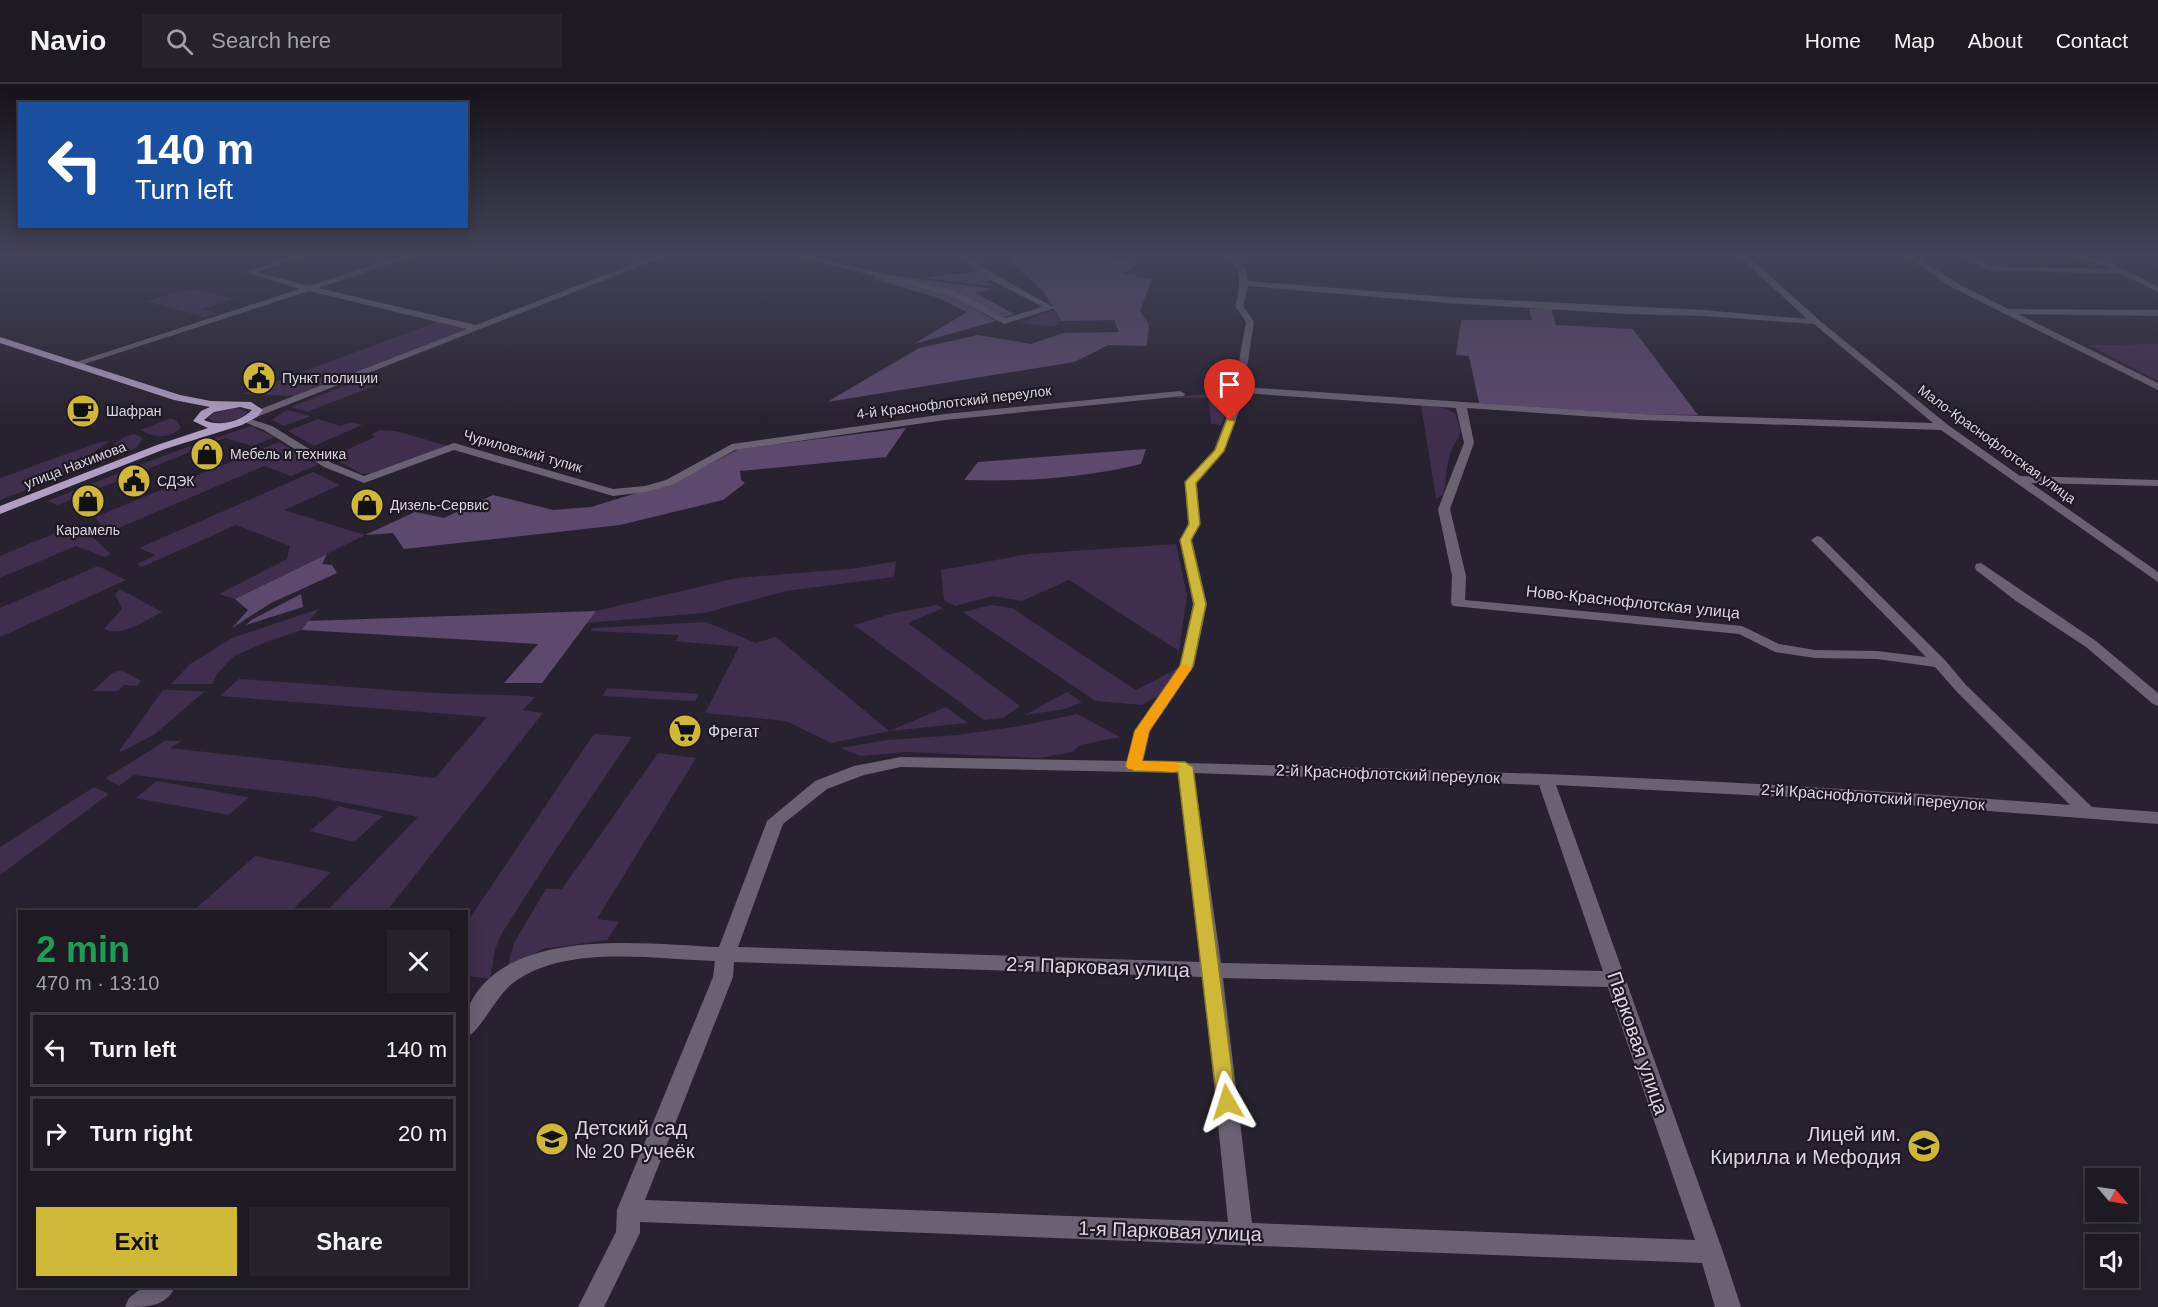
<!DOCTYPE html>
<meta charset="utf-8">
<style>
body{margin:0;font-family:Arial,sans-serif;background:#26222b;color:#f1f3f6;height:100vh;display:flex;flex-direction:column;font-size:22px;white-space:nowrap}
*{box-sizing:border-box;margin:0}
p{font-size:20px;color:#a1a0a6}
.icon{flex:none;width:33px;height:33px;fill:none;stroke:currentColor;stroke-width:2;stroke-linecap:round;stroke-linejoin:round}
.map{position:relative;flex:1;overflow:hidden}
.side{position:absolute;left:18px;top:826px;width:450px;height:378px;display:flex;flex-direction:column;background:#1e1923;border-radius:0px;box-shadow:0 3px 15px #0003,0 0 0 2px #3c3841}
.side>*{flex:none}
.hud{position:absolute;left:18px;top:18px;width:450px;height:126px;border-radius:0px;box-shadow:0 3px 15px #0003,0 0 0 2px #3c3841;background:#1a4fa0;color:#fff;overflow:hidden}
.needle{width:39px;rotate:119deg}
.controls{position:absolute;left:2085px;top:1084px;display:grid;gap:12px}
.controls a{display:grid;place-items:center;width:54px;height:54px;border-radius:0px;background:#1e1923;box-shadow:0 3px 15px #0003,0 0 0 2px #3c3841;font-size:30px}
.pin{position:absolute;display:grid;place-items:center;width:51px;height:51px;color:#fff;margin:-62px -26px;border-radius:50% 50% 50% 0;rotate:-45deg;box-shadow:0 0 6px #0007}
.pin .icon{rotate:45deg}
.me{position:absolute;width:66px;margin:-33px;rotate:354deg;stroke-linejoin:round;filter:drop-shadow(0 0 4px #0008)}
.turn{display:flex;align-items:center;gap:21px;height:126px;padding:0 18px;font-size:27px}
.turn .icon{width:78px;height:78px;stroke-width:2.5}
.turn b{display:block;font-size:42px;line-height:51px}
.round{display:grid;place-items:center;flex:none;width:63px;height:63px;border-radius:0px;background:#26222b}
.head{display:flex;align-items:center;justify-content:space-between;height:102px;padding:0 18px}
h1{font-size:36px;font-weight:600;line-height:45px;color:#1e9e55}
.cta{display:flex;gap:12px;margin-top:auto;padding:12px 18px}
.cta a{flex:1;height:69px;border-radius:0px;background:#cfb837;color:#111;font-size:24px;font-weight:600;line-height:69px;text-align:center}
.cta a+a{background:#26222b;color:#f1f3f6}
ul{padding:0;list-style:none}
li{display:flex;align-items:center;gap:18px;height:75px;margin:0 12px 9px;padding:0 6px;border:3px solid #3c3841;border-radius:0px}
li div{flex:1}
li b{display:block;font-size:22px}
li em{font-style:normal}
header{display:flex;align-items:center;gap:36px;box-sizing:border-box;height:84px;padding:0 30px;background:#1e1923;border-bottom:2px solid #3c3841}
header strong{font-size:28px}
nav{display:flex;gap:33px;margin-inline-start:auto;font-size:21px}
.search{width:420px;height:54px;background:#26222b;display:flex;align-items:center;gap:15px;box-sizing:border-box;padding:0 21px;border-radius:0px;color:#a1a0a6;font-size:22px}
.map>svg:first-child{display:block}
.green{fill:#402e4e}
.forest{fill:#5d496e}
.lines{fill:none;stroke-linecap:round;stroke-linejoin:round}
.minor{fill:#6a6173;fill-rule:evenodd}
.major{fill:#b19ec2;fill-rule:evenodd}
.route{fill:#cfb837;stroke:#877824;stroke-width:1.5}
.slow{fill:#f59e0b}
.labels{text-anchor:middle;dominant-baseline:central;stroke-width:4.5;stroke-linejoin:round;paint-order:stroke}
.far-poi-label{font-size:14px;fill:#dad5de;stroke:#1f1825;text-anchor:start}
.far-street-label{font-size:14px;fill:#dad5de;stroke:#1f1825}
.street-label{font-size:16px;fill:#dad5de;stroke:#1f1825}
.poi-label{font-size:16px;fill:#dad5de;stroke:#1f1825;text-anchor:start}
.near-street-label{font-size:20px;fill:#dad5de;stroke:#1f1825}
.near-poi-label{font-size:20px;fill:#dad5de;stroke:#1f1825;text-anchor:start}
</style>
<header>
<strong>Navio</strong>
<div class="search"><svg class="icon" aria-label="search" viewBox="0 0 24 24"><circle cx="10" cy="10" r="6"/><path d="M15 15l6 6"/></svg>Search here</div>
<nav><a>Home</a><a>Map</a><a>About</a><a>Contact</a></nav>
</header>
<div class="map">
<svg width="2158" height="1223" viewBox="0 0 2158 1223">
<rect width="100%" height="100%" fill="#28212f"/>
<path class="green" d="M194,205L234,215L203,225L217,229L204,233L146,217Z
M1055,225L1062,237L1057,238L1056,243L1020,239Z
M440,237L464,243V246L295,312L242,310Z
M2158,260V297L2089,261Z
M359,296L377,301L307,328L291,323Z
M1229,309L1231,319L1221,341L1211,340L1208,314H1172L1191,311Z
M1421,321L1440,323L1455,329C1465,357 1458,348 1450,370C1446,382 1446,397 1444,410L1436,415Z
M236,324L248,328C239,337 218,343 208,334L214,329Z
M286,326L311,332L284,342L272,336Z
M171,334L177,337L181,344C168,355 154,354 140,346Z
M318,335L340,342L351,338L362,341L314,362L288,347Z
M251,342L275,353L252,362L225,354L58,421L47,417L176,367Z
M381,346L396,347L448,362L378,389L362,390L331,373L375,353L371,350Z
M134,350L143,354L136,364L99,377C105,367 121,352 134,350Z
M110,357L53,396L0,416V394L100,358Z
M279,358L318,381L291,392L264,382L107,449L95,433Z
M313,388L340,401L284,426L365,451L235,515L219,510L287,475L290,462L236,441L142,483L137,480L156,471L139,464Z
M72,442L85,446L111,470L104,473L76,462L0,494V472Z
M1176,460L1187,511L1179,567L1069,496L1022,517L993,512L955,522L944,516L941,486L1029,470Z
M896,477L894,493L786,507L704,529L587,539L596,527L737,494L859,484Z
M98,482L126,496L0,553V524Z
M120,505L162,528C144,537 124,553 104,545L122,525L115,510Z
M937,521L943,524L908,539L1020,622L1003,634L984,636L854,541L894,529Z
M991,521L1012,524L1136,606L1182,582L1160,611L1142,621L1096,617L963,528Z
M319,525L302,546L266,558L234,572L217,590L212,600H171L190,580L234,553Z
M706,538L756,559L776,553L889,647L946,623L968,639L889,647L831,659L786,637L705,629L739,563L676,557L679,551L591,547L592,544Z
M122,586L141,597L137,602L124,601L118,607H93L112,589Z
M239,595C310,599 382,606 453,610C481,611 508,610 535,613L523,626L543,629L386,828H326L418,733L316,713L134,691L119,702L106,694L165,657H182L170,664L435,694L487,633L220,612Z
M607,604L699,610L695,617L602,612Z
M163,606L205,607L155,650L121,668L119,667Z
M1067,608L1082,618L1065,625L1025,631Z
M1077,630L1120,653L1080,661L1072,668L1039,674L907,668L860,672L840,664L887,656L958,651L1020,642Z
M594,650L632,653L554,768L502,849L495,865L490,895L467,892V838Z
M658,669L696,674L597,835L619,838L607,856L543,865L507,885L514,859L546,805H562Z
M157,697L248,713H249L229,731L136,714Z
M94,703L109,710L0,791V763Z
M339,722L383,732L354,758L310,747Z
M255,772L331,788L290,828H192Z"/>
<path class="forest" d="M1004,171H1104L1136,180L1132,185L1122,189L1152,195L1140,227L1149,241L1147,262L1109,261L1074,278L827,318L919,264L978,251L1031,260L1064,249L1119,248L1114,236L1062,237L1043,207Z
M978,187L996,195L984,198L994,202L924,194Z
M875,191L948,210L996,237L914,260L967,228L939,214L873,195Z
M891,191L992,205L976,209L1014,230L1004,233L954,208L889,192Z
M1529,225H1551L1556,241L1633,245L1698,331L1638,330L1479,319L1469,272L1456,271L1461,236H1532Z
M906,344L886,373L740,387L741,396L745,399L723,416L620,441L404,465L393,449L365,451L415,428L444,434L493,411L553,426L591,423L679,396L739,365Z
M1146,365L1141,380C1085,394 1023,398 964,396L978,378Z
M327,470L322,480L332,481L337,489L271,519L232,544L248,526L235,515Z
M301,510L303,523L246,541L251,536Z
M596,527L542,599H504L538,560L302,546L308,537Z"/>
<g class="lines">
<path class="minor" d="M294,171H307L257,188L309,202L404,171H417L318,204L476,241L656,171H668L254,334L249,331L250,329L467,245L309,207L75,283L67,281L300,205L245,188Z
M792,171H806L955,207L1005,234L1043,223L993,197L955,171H965L999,193L1055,224L1004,240L949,211Z
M1227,171H1236C1244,178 1247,187 1248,197L1447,213L1703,226L1807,235L1738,171H1747L1819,236L1948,341L2020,392L2158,396V402L2031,399L2158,488V498L1941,346L1640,336L1467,324L1474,359L1450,425L1466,492L1465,516L1742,542L1779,560L1815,566L1877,567L1926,573L1811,456L1817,452L1821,453L1945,576L1966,601L2092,723L2158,728V740L1844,716L1556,701L1723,1168L1741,1223H1715L1702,1179L640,1138V1149L604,1223H578L616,1148L617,1126L713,893L715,877C654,875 564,860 513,899C496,911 480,949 466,953C466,945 464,933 467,926C502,840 646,860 719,863L767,737L815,697L854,682L901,673L1127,677L1134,647L1180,582L1193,520L1180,456L1188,440L1185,398L1214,366L1231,322L1246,238L1235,222C1241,202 1242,186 1227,171ZM1248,202L1447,219L1628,230L1703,232L1814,240L1933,339L1640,330L1244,303L1254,238L1243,222ZM1243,309L1456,324L1464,359L1438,425L1452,492L1451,519L1453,522L1739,550L1775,568L1815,574L1877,575L1935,583L1956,607L2070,721C1762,696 1452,685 1143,678L1150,647L1194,582L1207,520L1192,456L1200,440L1197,399L1224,367L1241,322ZM901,683L1178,689L1201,878L738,863L783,740L827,705L864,691ZM1194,689L1539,701L1603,887L1221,879ZM734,878L1203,893L1228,1138L645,1116L733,893ZM1223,894L1608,903L1695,1156L1252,1139Z
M1903,171H1913L1959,200L2008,225L2158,226V232L2018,230L2158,299V306L1953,204Z
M1961,171H1971L1988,182L2111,185L2073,171C2104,171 2131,189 2158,203V208L2121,190L1986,186Z
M1180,307L1185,310L1184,312L945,336L735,366L674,400L646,408L613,412L454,366L364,399L324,383L264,346L239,336L244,333L272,342L332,379L364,392L454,359L613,405L645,402L666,396L732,360L945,330Z
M1981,479L2096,557L2158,609V622L2153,620L2086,563L2016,517L1976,486L1975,483L1976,480Z
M143,1203H175C166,1223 147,1223 125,1223L129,1214Z"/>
<path class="major" d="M0,253L180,311L211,317L251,318L263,326L257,333L242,341L165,365L0,430V422L157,361L208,344L193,337L201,327L210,323L174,316L0,259ZM240,323L252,326C240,338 219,343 204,336L214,328Z"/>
</g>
<linearGradient id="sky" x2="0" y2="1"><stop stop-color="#16121a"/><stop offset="0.5" stop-color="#424358"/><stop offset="1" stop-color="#424358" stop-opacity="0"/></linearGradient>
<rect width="2158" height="342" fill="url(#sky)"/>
<path class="route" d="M1227,335L1235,337L1224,367L1196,399L1200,440L1191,456L1206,520L1193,582L1149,647L1142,677L1185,678L1193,683L1236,1018L1234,1024L1227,1027L1220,1024L1217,1018L1178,688L1134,687L1126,682L1135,647L1180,582L1194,520L1180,456L1189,440L1185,398L1215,366Z"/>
<path class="slow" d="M1186,580L1192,584L1149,647L1142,677L1174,678L1182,683L1174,688L1128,685L1126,682L1135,647L1181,581Z"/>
<defs>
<g id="civic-disc" transform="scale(1.725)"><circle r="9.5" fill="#cfb837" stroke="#1f1825"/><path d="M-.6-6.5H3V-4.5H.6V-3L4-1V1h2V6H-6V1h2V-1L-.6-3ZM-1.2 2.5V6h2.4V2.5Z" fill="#111"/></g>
<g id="cafe-disc" transform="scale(1.725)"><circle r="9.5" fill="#cfb837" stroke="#1f1825"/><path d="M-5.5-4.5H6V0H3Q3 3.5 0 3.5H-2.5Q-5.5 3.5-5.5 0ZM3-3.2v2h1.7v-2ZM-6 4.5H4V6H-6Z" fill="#111"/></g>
<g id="shop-disc" transform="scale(1.725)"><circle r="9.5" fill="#cfb837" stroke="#1f1825"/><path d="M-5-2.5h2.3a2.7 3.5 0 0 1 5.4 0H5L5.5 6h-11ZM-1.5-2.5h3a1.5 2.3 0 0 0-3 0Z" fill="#111"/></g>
<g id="supermarket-disc" transform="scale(1.725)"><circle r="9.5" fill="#cfb837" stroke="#1f1825"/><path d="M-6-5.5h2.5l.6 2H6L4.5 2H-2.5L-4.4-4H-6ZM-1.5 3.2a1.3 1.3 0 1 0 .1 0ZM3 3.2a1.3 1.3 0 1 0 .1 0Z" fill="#111"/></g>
<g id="school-disc" transform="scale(1.725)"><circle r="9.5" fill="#cfb837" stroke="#1f1825"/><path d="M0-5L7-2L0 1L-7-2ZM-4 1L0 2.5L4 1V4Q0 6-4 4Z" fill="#111"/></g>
</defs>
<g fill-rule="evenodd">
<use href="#civic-disc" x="259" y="294"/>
<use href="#cafe-disc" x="83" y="327"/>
<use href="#shop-disc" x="207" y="370"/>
<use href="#civic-disc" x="134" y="397"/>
<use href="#shop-disc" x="88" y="417"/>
<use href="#shop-disc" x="367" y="421"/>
<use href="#supermarket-disc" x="685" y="647"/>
<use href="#school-disc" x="552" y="1055"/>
<use href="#school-disc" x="1924" y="1062"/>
</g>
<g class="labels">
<g class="far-poi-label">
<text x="282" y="294">Пункт полиции</text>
<text x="106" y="327">Шафран</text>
<text x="230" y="370">Мебель и техника</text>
<text x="157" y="397">СДЭК</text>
<text x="390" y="421">Дизель-Сервис</text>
<text x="88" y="446" text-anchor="middle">Карамель</text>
</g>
<g class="far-street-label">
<text transform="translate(954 318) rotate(-7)">4-й Краснофлотский переулок</text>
<text transform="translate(1997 360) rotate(36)">Мало-Краснофлотская улица</text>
<text transform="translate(523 367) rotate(16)">Чуриловский тупик</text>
<text transform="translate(75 381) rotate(-21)">улица Нахимова</text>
</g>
<g class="street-label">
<text transform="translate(1633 518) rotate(6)">Ново-Краснофлотская улица</text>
<text transform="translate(1388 690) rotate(2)">2-й Краснофлотский переулок</text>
<text transform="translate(1873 713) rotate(4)">2-й Краснофлотский переулок</text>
</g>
<g class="poi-label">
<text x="708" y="647">Фрегат</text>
</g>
<g class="near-street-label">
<text transform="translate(1098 883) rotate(2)">2-я Парковая улица</text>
<text transform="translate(1638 959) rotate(71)">Парковая улица</text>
<text transform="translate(1170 1147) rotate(2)">1-я Парковая улица</text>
</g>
<g class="near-poi-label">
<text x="575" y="1044">Детский сад<tspan x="575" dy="23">№ 20 Ручеёк</tspan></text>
<text x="1901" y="1050" text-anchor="end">Лицей им.<tspan x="1901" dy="23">Кирилла и Мефодия</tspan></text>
</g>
</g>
</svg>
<div class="controls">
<a><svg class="needle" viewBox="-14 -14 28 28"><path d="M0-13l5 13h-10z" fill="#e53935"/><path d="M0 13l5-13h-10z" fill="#a1a0a6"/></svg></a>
<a><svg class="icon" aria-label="sound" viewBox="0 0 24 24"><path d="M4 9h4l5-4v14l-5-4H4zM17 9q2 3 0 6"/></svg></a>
</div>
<div class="pin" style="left:1230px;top:337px;background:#d93025"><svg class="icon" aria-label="arrive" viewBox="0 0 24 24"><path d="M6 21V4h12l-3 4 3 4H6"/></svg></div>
<svg class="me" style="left:1227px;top:1018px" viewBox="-20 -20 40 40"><path d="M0-17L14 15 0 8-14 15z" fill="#cfb837" stroke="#fff" stroke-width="4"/></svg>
<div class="hud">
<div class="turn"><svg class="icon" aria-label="left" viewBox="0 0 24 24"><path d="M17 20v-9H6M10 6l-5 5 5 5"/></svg><div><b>140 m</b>Turn left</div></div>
</div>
<section class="side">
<div class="head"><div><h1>2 min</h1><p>470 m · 13:10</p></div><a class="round"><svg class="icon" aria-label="close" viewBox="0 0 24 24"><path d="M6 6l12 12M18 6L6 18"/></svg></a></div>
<ul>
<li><svg class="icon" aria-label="left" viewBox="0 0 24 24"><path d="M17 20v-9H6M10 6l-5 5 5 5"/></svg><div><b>Turn left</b></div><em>140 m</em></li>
<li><svg class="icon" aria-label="right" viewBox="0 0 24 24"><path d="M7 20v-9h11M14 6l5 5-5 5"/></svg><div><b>Turn right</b></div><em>20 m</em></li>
</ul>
<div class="cta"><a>Exit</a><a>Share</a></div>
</section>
</div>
